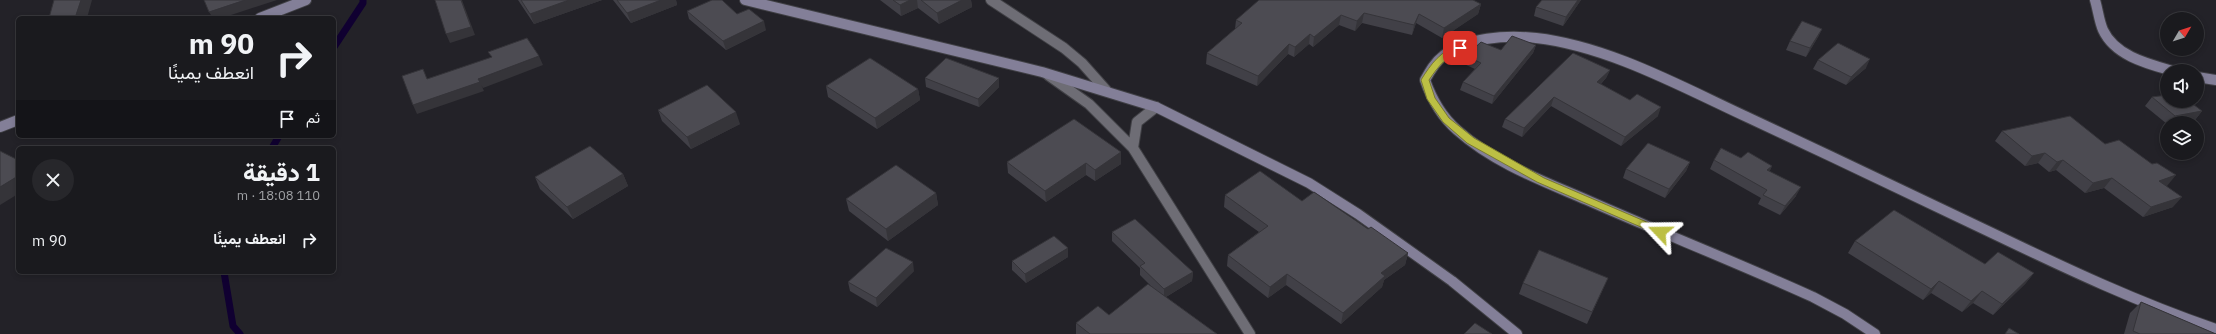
<!DOCTYPE html>
<html lang="ar">
<meta charset="utf-8">
<style>
body{margin:0;font-family:"IBM Plex Sans",Vazirmatn,sans-serif;background:#27272b;color:#f1f3f6;direction:rtl;height:100vh;display:flex;flex-direction:column;font-size:15px;white-space:nowrap}
*{box-sizing:border-box;margin:0}
p{font-size:13px;color:#9fa1a4}
.icon{flex:none;width:22px;height:22px;fill:none;stroke:currentColor;stroke-width:2;stroke-linecap:round;stroke-linejoin:round}
.map{position:relative;flex:1;overflow:hidden;direction:ltr}
.panel{position:absolute;left:16px;top:146px;width:320px;height:128px;display:flex;flex-direction:column;background:#1a1a1e;border-radius:6px;box-shadow:0 2px 6px #0003,0 0 0 1px #38383c;direction:rtl}
.panel>*{flex:none}
.guide{position:absolute;left:16px;top:16px;width:320px;height:122px;border-radius:6px;box-shadow:0 2px 6px #0003,0 0 0 1px #38383c;direction:rtl;background:#1a1a1e;color:#f1f3f6;overflow:hidden}
.needle{width:26px;rotate:51deg}
.tools{position:absolute;left:2160px;top:12px;display:grid;gap:8px}
.tools a{display:grid;place-items:center;width:44px;height:44px;border-radius:50%;background:#1a1a1e;box-shadow:0 2px 6px #0003,0 0 0 1px #38383c;font-size:20px}
.pin{position:absolute;display:grid;place-items:center;width:34px;height:34px;color:#fff;margin:-17px;border-radius:8px;box-shadow:0 2px 6px #0006}
.me{position:absolute;width:44px;margin:-22px;rotate:293deg;stroke-linejoin:round;filter:drop-shadow(0 0 3px #0008)}
.turn{display:flex;align-items:center;gap:14px;height:84px;padding:0 16px;font-size:18px}
.turn .icon{width:52px;height:52px;stroke-width:2.5}
.turn b{display:block;font-size:28px;line-height:34px}
.then{display:flex;align-items:center;height:38px;padding:0 16px;background:#0003;gap:8px;font-size:15px}
.round{display:grid;place-items:center;flex:none;width:42px;height:42px;border-radius:21px;background:#27272b}
.overview{display:flex;align-items:center;justify-content:space-between;height:68px;padding:0 16px}
h1{font-size:24px;font-weight:800;line-height:30px}
ul{padding:0;list-style:none}
li{display:flex;align-items:center;gap:12px;height:52px;padding:0 16px}
li div{flex:1}
li b{display:block;font-size:15px}
li em{font-style:normal}
.map>svg:first-child{display:block}
.lines{fill:none;stroke-linecap:round;stroke-linejoin:round}
.stream{stroke:#100031;stroke-width:7}
.lane-casing{stroke:#404045;stroke-width:12}
.street-casing{stroke:#404045;stroke-width:12}
.secondary-casing{stroke:#404045;stroke-width:12}
.lane{stroke:#6e6d75;stroke-width:10}
.street{stroke:#6e6d75;stroke-width:10}
.secondary{stroke:#837f98;stroke-width:10}
.wall{fill:#414047}
.shaded-wall{fill:#353439}
.building{fill:#4c4b52;stroke:#353439}
.route{fill:#bcbf44;stroke:#7a7c2c}
</style>
<div class="map">
<svg width="2216" height="334" viewBox="0 0 2216 334">
<rect width="100%" height="100%" fill="#232228"/>
<g class="lines">
<path class="stream" d="M334,47L363,3V0
M272,148L279,136
M224,272L233,326L240,334"/>
<g class="lane-casing">
<path id="lane" d="M991,0L1064,48L1082,63L1106,90"/>
</g>
<g class="street-casing">
<path id="street" d="M1048,75L1089,104L1133,148
M1156,107L1137,122L1133,148L1250,334"/>
</g>
<g class="secondary-casing">
<path id="secondary" d="M745,0L1042,72L1156,107L1309,183L1358,214L1452,281L1517,334
M2095,0C2098,10 2099,21 2103,30C2115,56 2148,64 2173,71
M260,18L306,0
M2197,77L2216,80
M0,127L18,120
M1875,334L1845,314L1813,297C1738,263 1662,233 1587,200C1543,181 1494,163 1457,130C1441,116 1432,100 1425,80C1430,71 1435,62 1443,56C1467,37 1506,35 1536,38C1608,46 1682,87 1747,117C1829,155 1910,194 1992,233C2065,268 2139,303 2216,329"/>
</g>
<use href="#lane" class="lane"/>
<use href="#street" class="street"/>
<use href="#secondary" class="secondary"/>
</g>
<path class="wall" d="M518,0H602L534,24Z
M613,0H676L677,5L631,23Z
M880,0H971L972,7L939,24L918,8L901,16Z
M1581,0L1563,26L1534,16L1536,7Z
M1481,4L1478,14L1442,38L1416,23L1412,35L1362,23L1355,31L1339,25L1313,47L1309,44L1294,57L1288,54L1257,86L1206,64L1207,53L1235,29L1236,20Z
M687,11L766,30L726,50L689,19Z
M1822,29L1818,37L1806,57L1786,50L1790,41Z
M1536,45L1533,53L1492,104L1460,90L1463,82L1475,69L1464,64L1466,56L1501,50Z
M1818,60L1866,68L1846,85L1813,69Z
M1610,70L1606,78L1601,84L1658,116L1621,146L1551,106L1522,137L1502,127L1505,119Z
M925,78H999V87L979,107L926,87Z
M826,86L918,89L920,100L877,129L828,97Z
M2152,97L2202,111L2195,120L2177,123H2167V124L2145,106Z
M658,110L740,124L691,149L662,121Z
M2002,131L2105,144L2152,164L2167,186H2166L2173,207L2143,217L2104,188L2085,193L2056,170L2049,172L2038,163L2025,166L1995,141Z
M1121,152V164L1095,181L1086,175L1046,202L1008,173L1007,162Z
M1741,158L1772,166L1769,172L1796,196L1780,215L1758,204L1761,198L1710,169L1714,160Z
M1690,162L1686,171L1665,198L1623,178L1626,169Z
M623,174L628,186L573,219L540,189L535,177Z
M936,193L938,205L888,241L849,211L846,199Z
M1225,195L1302,201L1368,229L1408,253L1405,265L1384,280L1382,287L1341,324L1286,285L1268,298L1227,266L1228,255L1259,232L1224,207Z
M1112,232L1193,272L1192,281L1166,297L1217,334H1076V323L1109,315L1152,287L1140,275V268L1112,241Z
M1855,241L1985,264L2034,273L2025,284L1993,315L1973,303L1962,312L1931,293L1923,300L1848,253Z
M1068,257L1026,283L1012,270V261Z
M914,271L877,307L850,291L848,282Z
M1608,278L1587,324L1519,294L1523,283Z
M2141,302L2216,334H2124L2130,313Z"/>
<path class="shaded-wall" d="M81,0H92L87,18H75Z
M245,0H277L222,18H213L209,12Z
M461,0H462L475,35L450,43L446,34Z
M569,0H602L534,24L530,14Z
M661,0H676L677,5L631,23L627,13Z
M910,0H917L918,8L901,16L900,5Z
M962,0H971L972,7L939,24L937,13Z
M1578,0H1581L1563,26L1566,17Z
M1481,4L1478,14L1442,38L1444,28Z
M1364,13L1362,23L1355,31L1357,21Z
M1419,14L1412,35L1414,25Z
M1341,15L1339,25L1313,47L1314,37Z
M764,21L766,30L726,50L723,41Z
M1822,29L1818,37L1806,57L1810,48Z
M1310,34L1309,44L1294,57L1295,47Z
M1289,44L1288,54L1257,86L1258,76Z
M1536,45L1533,53L1492,104L1494,96Z
M539,56L543,65L483,88L478,79Z
M1870,59L1866,68L1846,85L1851,77Z
M1610,70L1606,78L1594,91L1597,82Z
M999,78V87L979,107L978,99Z
M480,82L484,91L417,114L413,105Z
M918,89L920,100L877,129L875,118Z
M1554,97L1551,106L1522,137L1524,128Z
M1661,107L1658,116L1621,146L1625,137Z
M2202,111L2195,120L2177,123H2169L2175,116Z
M736,112L740,124L691,149L687,137Z
M1121,152V164L1095,181V170Z
M2045,153L2038,163L2025,166L2032,156Z
M2063,160L2056,170L2049,172L2057,162Z
M1690,162L1686,171L1665,198L1669,189Z
M1086,163V175L1046,202L1045,191Z
M1772,166L1768,175L1767,170Z
M623,174L628,186L573,219L567,207Z
M2176,175L2167,186L2151,191L2159,181Z
M18,176V194L0,205V187Z
M2112,178L2104,188L2085,193L2093,183Z
M1801,187L1796,196L1780,215L1785,206Z
M936,193L938,205L888,241L886,229Z
M2182,197L2173,207L2143,217L2151,207Z
M1068,248V257L1026,283L1025,274Z
M1408,253L1405,265L1384,280L1382,287L1341,324L1343,313L1381,273Z
M913,262L914,271L877,307L876,298Z
M1193,272L1192,281L1164,298V289Z
M2034,273L2025,284L1993,315L2002,304Z
M1287,274L1286,285L1268,298L1270,287Z
M1939,281L1931,293L1923,300L1931,289Z
M1982,291L1973,303L1962,312L1971,301Z"/>
<path class="building" d="M54,0H81L75,18H49Z
M204,0H245L209,12Z
M435,0H461L471,27L446,34Z
M521,0H569L530,14Z
M617,0H661L627,13Z
M712,0H722L737,14L749,9L764,21L723,41L687,11Z
M893,0H910L900,5Z
M921,0H962L937,13Z
M1259,0H1473L1481,4L1444,28L1419,14L1414,25L1364,13L1357,21L1341,15L1314,37L1310,34L1295,47L1289,44L1258,76L1207,53L1242,23L1236,20Z
M1542,0H1578L1566,17L1536,7Z
M1802,21L1822,29L1810,48L1790,41Z
M1512,36L1536,45L1494,96L1463,82L1481,63L1466,56L1481,42L1501,50Z
M527,38L539,56L478,79L480,82L413,105L402,76L423,69L427,79L492,57L488,52Z
M1838,43L1870,59L1851,77L1818,60Z
M1573,53L1610,70L1597,82L1630,100L1637,94L1661,107L1625,137L1554,97L1524,128L1505,119Z
M870,58L918,89L875,118L826,86Z
M946,58L999,78L978,99L925,78Z
M707,85L736,112L687,137L658,110Z
M2167,95V101H2189L2202,111L2175,116L2152,97Z
M2070,116L2105,144L2119,140L2152,164L2157,163L2176,175L2159,181L2182,197L2151,207L2112,178L2093,183L2063,160L2057,162L2045,153L2032,156L2002,131Z
M1074,119L1121,152L1095,170L1086,163L1045,191L1007,162Z
M1648,143L1690,162L1669,189L1626,169Z
M590,146L623,174L567,207L535,177Z
M1721,148L1741,158L1748,152L1772,166L1767,170L1801,187L1785,206L1763,195L1767,190L1714,160Z
M0,151L18,160V176L0,187Z
M896,165L936,193L886,229L846,199Z
M1260,171L1302,201L1314,192L1368,229L1371,227L1408,253L1381,273L1385,276L1343,313L1287,274L1270,287L1228,255L1268,226L1225,195Z
M1894,210L1985,264L1998,252L2034,273L2002,304L1982,291L1971,301L1939,281L1931,289L1855,241Z
M1135,219L1193,272L1164,289L1140,266L1145,263L1112,232Z
M1054,236L1068,248L1025,274L1012,261Z
M886,248L913,262L876,298L848,282Z
M1539,250L1608,278L1592,312L1523,283Z
M1148,284L1217,334H1090L1076,323L1098,306L1109,315Z
M2141,302L2216,334H2140L2133,331Z
M1475,323L1492,334H1464Z
M2009,328L2019,334H2005Z"/>
<path class="route" d="M1460,45L1464,48L1463,50C1447,56 1439,65 1429,80L1435,98L1449,118L1474,138L1544,178L1663,229V234H1657L1537,182L1467,143L1443,122L1427,99L1421,80C1431,64 1441,50 1460,45Z"/>
</svg>
<div class="tools">
<a><svg class="needle" viewBox="-14 -14 28 28"><path d="M0-13l5 13h-10z" fill="#e53935"/><path d="M0 13l5-13h-10z" fill="#9fa1a4"/></svg></a>
<a><svg class="icon" aria-label="sound" viewBox="0 0 24 24"><path d="M4 9h4l5-4v14l-5-4H4zM17 9q2 3 0 6"/></svg></a>
<a><svg class="icon" aria-label="layers" viewBox="0 0 24 24"><path d="M12 4l9 5-9 5-9-5zM3 14l9 5 9-5"/></svg></a>
</div>
<div class="pin" style="left:1460px;top:48px;background:#d93025"><svg class="icon" aria-label="arrive" viewBox="0 0 24 24"><path d="M6 21V4h12l-3 4 3 4H6"/></svg></div>
<svg class="me" style="left:1660px;top:232px" viewBox="-20 -20 40 40"><path d="M0-17L14 15 0 8-14 15z" fill="#bcbf44" stroke="#fff" stroke-width="4"/></svg>
<div class="guide">
<div class="turn"><svg class="icon" aria-label="right" viewBox="0 0 24 24"><path d="M7 20v-9h11M14 6l5 5-5 5"/></svg><div><b>90 m</b>انعطف يمينًا</div></div>
<div class="then">ثم<svg class="icon" aria-label="arrive" viewBox="0 0 24 24"><path d="M6 21V4h12l-3 4 3 4H6"/></svg></div>
</div>
<section class="panel">
<div class="overview"><div><h1>1 دقيقة</h1><p>110 m · 18:08</p></div><a class="round"><svg class="icon" aria-label="close" viewBox="0 0 24 24"><path d="M6 6l12 12M18 6L6 18"/></svg></a></div>
<ul>
<li><svg class="icon" aria-label="right" viewBox="0 0 24 24"><path d="M7 20v-9h11M14 6l5 5-5 5"/></svg><div><b>انعطف يمينًا</b></div><em>90 m</em></li>
</ul>
</section>
</div>
